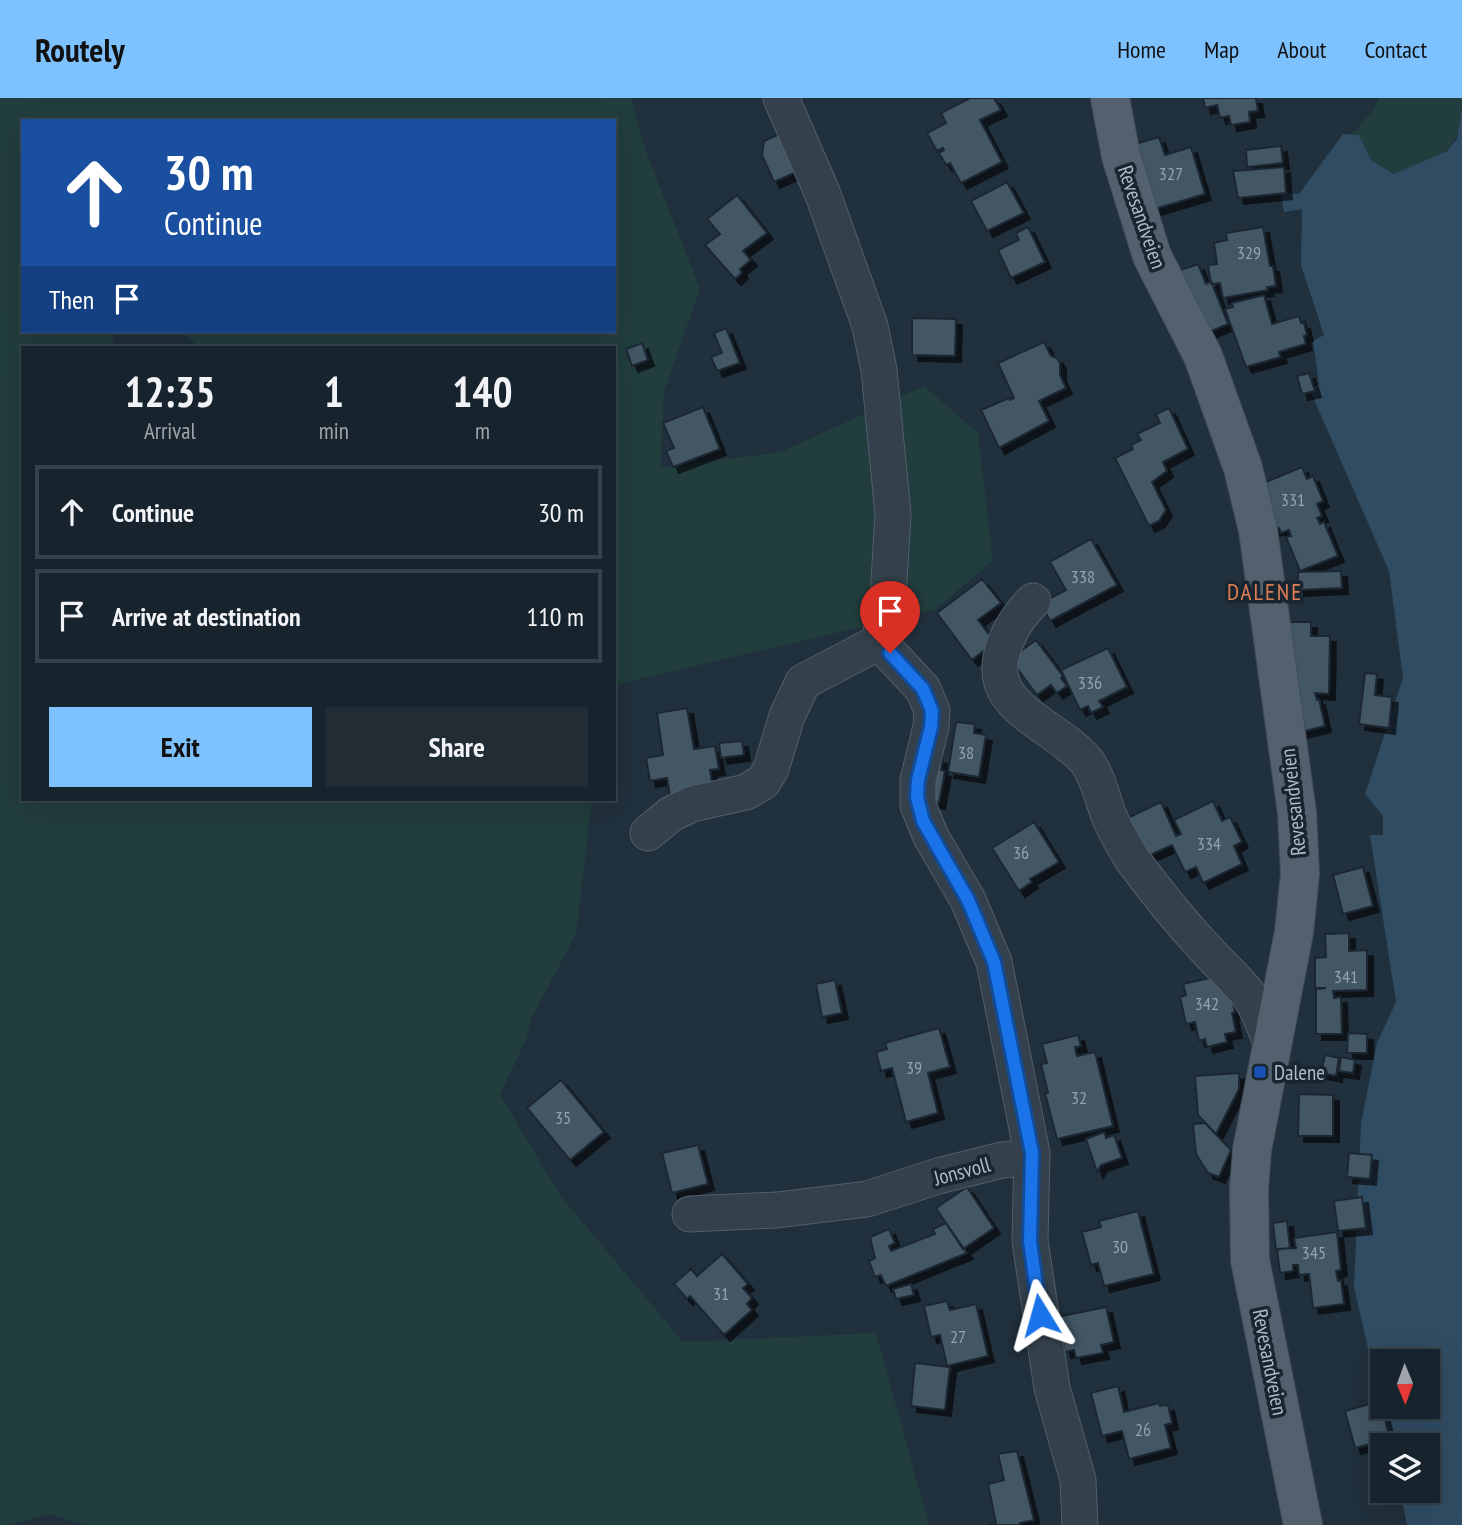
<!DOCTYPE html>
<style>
body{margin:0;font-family:"PT Sans Narrow",sans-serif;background:#212c35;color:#f1f3f6;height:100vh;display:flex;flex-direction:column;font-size:26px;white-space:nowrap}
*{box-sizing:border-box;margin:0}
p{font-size:23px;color:#9fa4aa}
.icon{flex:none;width:38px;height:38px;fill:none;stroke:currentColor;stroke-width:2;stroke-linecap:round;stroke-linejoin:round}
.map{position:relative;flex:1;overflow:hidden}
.details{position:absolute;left:21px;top:248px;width:595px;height:455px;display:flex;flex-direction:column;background:#18242d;border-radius:0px;box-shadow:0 7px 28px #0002,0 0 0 2px #364149}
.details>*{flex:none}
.hud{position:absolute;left:21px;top:21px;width:595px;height:214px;border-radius:0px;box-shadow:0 7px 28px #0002,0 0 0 2px #364149;background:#1a4fa0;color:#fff;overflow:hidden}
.needle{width:46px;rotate:179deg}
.fabs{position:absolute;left:1370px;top:1251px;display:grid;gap:14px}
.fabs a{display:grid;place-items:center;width:70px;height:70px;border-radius:0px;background:#18242d;box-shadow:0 7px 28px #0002,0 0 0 2px #364149;font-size:35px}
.pin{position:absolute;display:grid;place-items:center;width:60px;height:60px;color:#fff;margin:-72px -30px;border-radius:50% 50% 50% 0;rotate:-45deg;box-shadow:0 0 7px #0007}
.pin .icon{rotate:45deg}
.me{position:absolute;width:77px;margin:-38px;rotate:352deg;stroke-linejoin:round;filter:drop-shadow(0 0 5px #0008)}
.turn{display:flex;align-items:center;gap:24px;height:147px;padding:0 28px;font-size:32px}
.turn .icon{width:91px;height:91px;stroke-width:2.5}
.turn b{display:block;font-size:49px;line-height:60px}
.then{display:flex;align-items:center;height:66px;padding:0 28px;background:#0003;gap:14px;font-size:26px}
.eta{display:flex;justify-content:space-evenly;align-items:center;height:119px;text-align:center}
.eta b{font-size:42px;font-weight:600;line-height:49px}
.primary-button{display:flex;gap:14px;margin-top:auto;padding:14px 28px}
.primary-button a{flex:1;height:80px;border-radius:0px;background:#7dc1ff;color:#111;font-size:28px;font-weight:600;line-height:80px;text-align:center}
.primary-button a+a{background:#212c35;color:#f1f3f6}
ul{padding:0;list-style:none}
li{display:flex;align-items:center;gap:21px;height:94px;margin:0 14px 10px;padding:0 14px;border:4px solid #364149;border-radius:0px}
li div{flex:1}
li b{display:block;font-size:26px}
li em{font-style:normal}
header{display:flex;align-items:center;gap:42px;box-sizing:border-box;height:98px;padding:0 35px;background:#7dc1ff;color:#111}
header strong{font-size:33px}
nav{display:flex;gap:38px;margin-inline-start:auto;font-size:24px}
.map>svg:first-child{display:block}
.green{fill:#223d3d}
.water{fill:#304c63;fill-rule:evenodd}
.building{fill:#435663;stroke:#1b2833;stroke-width:2;filter:url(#shadow)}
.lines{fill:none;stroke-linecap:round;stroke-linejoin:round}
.minor-casing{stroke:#525f6a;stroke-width:37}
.major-casing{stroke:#404d58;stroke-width:40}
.minor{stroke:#34414c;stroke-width:35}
.major{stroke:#52616d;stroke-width:38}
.route-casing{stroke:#114b97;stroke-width:18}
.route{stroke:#1a73e8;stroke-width:12}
.transit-dot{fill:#1a4fb4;stroke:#192631;stroke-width:2.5}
.labels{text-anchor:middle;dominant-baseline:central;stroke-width:7;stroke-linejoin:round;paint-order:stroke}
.number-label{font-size:18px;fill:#94a2af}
.street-label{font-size:21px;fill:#afbcc8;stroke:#192631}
.poi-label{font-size:21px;fill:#afbcc8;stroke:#192631;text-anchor:start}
.neighbourhood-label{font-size:23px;letter-spacing:2px;fill:#dd7e55;stroke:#192631}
</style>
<header>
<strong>Routely</strong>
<nav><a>Home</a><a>Map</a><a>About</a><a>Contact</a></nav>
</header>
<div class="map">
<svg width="1462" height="1427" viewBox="0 0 1462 1427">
<defs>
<filter id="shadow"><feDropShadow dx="6" dy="6" stdDeviation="0" flood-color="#0009"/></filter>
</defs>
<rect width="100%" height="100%" fill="#20303c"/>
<path class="green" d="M0,0H631L644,48L700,191L664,293L661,370L781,354L924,288L978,335L993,463L934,512L614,587V250H200L184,236L117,233H614V23H23V233H112L114,250H23V702H592L576,836L532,919L526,941L500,997L560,1097L683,1244L876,1235L929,1427H83L50,1416L10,1427H0Z
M1379,0H1462C1462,59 1441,56 1394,76L1371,62L1359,37H1351L1372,13Z"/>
<path class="water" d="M1462,10V1427H1407L1400,1393H1428V1348L1390,1347L1354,1189L1361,1025L1377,945L1396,904L1370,737H1383V718L1365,696L1403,580L1389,473L1309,290L1319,286L1313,243L1324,237L1301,167L1302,111L1284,114L1281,95L1299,96L1343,36L1359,37L1371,62L1394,76L1447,53L1457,41ZM1382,1264H1428V1309H1382Z"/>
<path class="building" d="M970,0H994L1001,12L980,22L1002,64L961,85L950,65L946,67L939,55L944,52L943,50L937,53L927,35L946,25L941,15Z
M1203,0H1256L1258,13L1249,14L1250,24L1231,27L1229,18L1220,20L1217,7L1205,10Z
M784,34L801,72L774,84L762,57L764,43Z
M1159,39L1165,57L1191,49L1205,96L1155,111L1135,46Z
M1281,48L1283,65L1247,69L1246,52Z
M1284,69L1286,95L1238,100L1233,73Z
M1007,84L1024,115L987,133L971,103Z
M737,97L767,135L743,153L751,162L740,171L742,175L735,181L705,147L720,136L707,121Z
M1028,129L1045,164L1011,180L998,152L1019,142L1016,135Z
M1263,129L1270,168H1273L1276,188L1267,189L1268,192L1223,200L1220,185L1211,186L1208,167L1217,166L1214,145L1227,142L1226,135Z
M1198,166L1206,186L1211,183L1228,226L1202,237L1175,174Z
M1264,197L1272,226L1299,218L1301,225H1304L1307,237L1304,238L1306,246L1279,254L1281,259L1246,269L1225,211L1233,209L1232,205Z
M912,220L956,221L955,258L912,257Z
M726,230L740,265L717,273L711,259L722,255L714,235Z
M1044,244L1051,258L1057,260L1060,265V277L1066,290L1039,303L1049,323L999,350L981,312L1009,300L1010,302L1014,300L998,265Z
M642,245L648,262L632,268L626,251Z
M1309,275L1315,293L1302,296L1297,278Z
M703,309L720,351L673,369L666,353L674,350L663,325Z
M1169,310L1188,351L1163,364L1167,373L1152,384L1166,412L1159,423L1149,428L1115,360L1133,351L1131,347L1141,342L1137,336L1160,325L1156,316Z
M1302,369L1307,381L1313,378L1323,403L1317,406L1322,418L1317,420L1320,426L1324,424L1338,458L1300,473L1286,439L1291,438L1289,432L1281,435L1279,430L1274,432L1261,386Z
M1091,441L1117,487L1050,523L1041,505L1066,492L1050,464Z
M1341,473L1342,490L1298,492V474Z
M982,481L1001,505L978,522L995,544L972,562L937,515Z
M1288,524H1311V538H1330L1329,596L1315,595L1317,602L1319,601L1325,628L1297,635Z
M1036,542L1063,578L1061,580L1067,588L1057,595L1051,587L1037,597L1010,561Z
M1108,550L1127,589L1099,603L1103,609L1091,615L1088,608L1080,612L1061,572Z
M1365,575L1377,576L1375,597L1392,599L1389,630L1359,626Z
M687,610L694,651L715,648L719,671L710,672L713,691L670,698L667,680L650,683L646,660L663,657L657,615Z
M956,624L975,626L974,635L986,637L979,679L948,674Z
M742,643L744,657L721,660L719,645Z
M929,658L943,660L941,672L945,673L939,705L925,703Z
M1213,703L1222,723L1230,719L1242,744L1234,748L1242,766L1203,785L1196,769L1185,774L1172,747L1141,761L1123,722L1161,704L1176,738L1181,736L1174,722Z
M1034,724L1059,764L1030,781L1032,784L1019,793L992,750Z
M1363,769L1373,808L1343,816L1333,777Z
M1349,835V853L1367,852V892L1333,893L1334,900L1341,899L1342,936H1316V891L1326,890H1315V860L1326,859L1325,836Z
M1223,877L1231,896L1235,914L1232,915L1236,934L1225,936L1227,944L1207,949L1205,941L1199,943L1195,924L1186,926L1180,899L1186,897L1183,886Z
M835,882L842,915L822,919L816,886Z
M939,930L950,969L928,975L938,1015L906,1024L892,970L881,973L876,954L887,951L885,945Z
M1348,935L1367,936V955H1347Z
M1078,937L1081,948L1075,949L1077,958L1095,954L1113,1028L1057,1041L1045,995H1048L1041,966L1047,965L1042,946Z
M1325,957L1339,960L1336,978L1321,975Z
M1341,959L1355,962L1353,975L1339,973Z
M1239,975V991L1216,1036L1198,1017L1195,978Z
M561,982L604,1034L570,1062L527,1010Z
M1299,996L1333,997V1038H1298Z
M1205,1025L1231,1052L1219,1079L1208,1075L1196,1056L1193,1026Z
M1104,1034L1106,1040L1114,1037L1122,1060L1101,1067L1097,1074L1086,1041Z
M698,1047L708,1086L672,1095L662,1055Z
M1349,1055L1372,1057L1370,1081L1347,1079Z
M967,1089L994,1130L963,1151L936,1110Z
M1362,1099L1366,1130L1338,1133L1334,1103Z
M1138,1113L1154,1176L1104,1188L1098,1165L1091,1167L1082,1134L1101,1129L1099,1123Z
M1287,1123L1290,1150L1276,1152L1273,1125Z
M946,1125L967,1155L886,1188L881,1177L875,1179L869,1163L875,1160L870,1139L889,1131L895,1145L889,1148L891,1153L935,1136L933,1131Z
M1337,1134L1341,1172L1336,1173L1338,1183L1341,1182L1344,1206L1313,1210L1309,1176L1299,1177L1298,1167H1293V1173L1280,1175L1277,1151L1296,1150L1294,1140Z
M722,1156L748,1186L743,1190L752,1200L747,1206L752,1212L724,1237L690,1198L687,1201L674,1186L691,1171L697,1178Z
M911,1186L914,1197L896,1201L893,1191Z
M947,1203L950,1212L976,1206L988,1258L947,1268L940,1237L931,1239L924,1208Z
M1106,1209L1114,1244L1101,1247L1103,1255L1076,1260L1074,1252L1065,1254L1057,1219Z
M915,1265L950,1269L945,1312L911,1308Z
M1118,1288L1124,1314L1159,1305L1160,1308L1168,1307L1172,1325L1165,1327L1171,1350L1129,1361L1122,1333L1102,1338L1091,1295Z
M1380,1303L1390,1341L1355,1350L1345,1313Z
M1017,1353L1034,1422L1020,1425V1427H987L996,1425L988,1386L1004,1382L998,1356Z"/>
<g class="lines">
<g class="minor-casing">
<path id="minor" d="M781,0L822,94L870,228L879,272L893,416L888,499L879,544
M1033,503C1014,522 993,557 1002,585C1011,616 1069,639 1087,664C1099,681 1102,700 1109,718C1115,732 1124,748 1132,761C1154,791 1178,821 1203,848C1218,865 1237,881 1250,899C1260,914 1266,932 1272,948
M879,544L923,591L932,613L931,629L918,682V707L931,739L968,802L994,864L1032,1055L1030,1143L1052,1290L1078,1382L1080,1427
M648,735L671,716L692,706L746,694L763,684L771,671L787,618L803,584L879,544
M690,1116L777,1112L867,1101L938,1078L1002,1062L1032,1059"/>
</g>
<g class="major-casing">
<path id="major" d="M1110,0L1121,58L1152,158L1203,258L1243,370L1258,432L1297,715L1300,776L1294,834L1252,1052L1249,1091L1250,1162L1303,1427"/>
</g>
<use href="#minor" class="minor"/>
<use href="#major" class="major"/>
</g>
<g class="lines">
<g class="route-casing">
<path id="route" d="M890,555L923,591L932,613L931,629L918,682L917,699L923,723L968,802L994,864L1032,1055L1030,1143L1040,1217"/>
</g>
<use href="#route" class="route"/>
</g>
<rect class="transit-dot" x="1253" y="967" width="14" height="14" rx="3.5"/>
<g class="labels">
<g class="number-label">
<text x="1171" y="75">327</text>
<text x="1249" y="154">329</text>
<text x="1293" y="401">331</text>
<text x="1083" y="478">338</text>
<text x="1090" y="584">336</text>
<text x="966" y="654">38</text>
<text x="1209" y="745">334</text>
<text x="1021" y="754">36</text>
<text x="1346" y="878">341</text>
<text x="1207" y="905">342</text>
<text x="914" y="969">39</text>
<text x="1079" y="999">32</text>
<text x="563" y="1019">35</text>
<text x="1120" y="1148">30</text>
<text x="1314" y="1154">345</text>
<text x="721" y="1195">31</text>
<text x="958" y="1238">27</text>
<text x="1143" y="1331">26</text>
</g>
<g class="street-label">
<text transform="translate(1142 119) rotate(71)">Revesandveien</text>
<text transform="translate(1293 704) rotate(-96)">Revesandveien</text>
<text transform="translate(962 1073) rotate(-15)">Jonsvoll</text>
<text transform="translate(1270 1264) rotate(79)">Revesandveien</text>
</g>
<g class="poi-label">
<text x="1274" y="974">Dalene</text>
</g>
<g class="neighbourhood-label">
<text x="1265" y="493">DALENE</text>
</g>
</g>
</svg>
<div class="fabs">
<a><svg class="needle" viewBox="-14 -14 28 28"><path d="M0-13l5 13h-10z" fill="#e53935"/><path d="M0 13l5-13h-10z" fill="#9fa4aa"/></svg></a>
<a><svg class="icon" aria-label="layers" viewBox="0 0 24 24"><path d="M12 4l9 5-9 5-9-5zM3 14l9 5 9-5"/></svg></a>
</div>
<div class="pin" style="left:890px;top:555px;background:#d93025"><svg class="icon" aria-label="arrive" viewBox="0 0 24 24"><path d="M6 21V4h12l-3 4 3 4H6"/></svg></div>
<svg class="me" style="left:1040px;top:1217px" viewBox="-20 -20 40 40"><path d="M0-17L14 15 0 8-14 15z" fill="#1a73e8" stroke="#fff" stroke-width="4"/></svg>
<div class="hud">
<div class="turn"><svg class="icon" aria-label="ahead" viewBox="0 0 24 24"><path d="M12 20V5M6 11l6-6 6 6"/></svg><div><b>30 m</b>Continue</div></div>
<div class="then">Then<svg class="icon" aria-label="arrive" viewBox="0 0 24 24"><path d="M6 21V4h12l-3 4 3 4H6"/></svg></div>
</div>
<section class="details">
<div class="eta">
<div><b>12:35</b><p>Arrival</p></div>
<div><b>1</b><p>min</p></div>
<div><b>140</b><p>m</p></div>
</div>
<ul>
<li><svg class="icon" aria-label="ahead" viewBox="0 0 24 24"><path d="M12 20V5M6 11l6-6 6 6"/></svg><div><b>Continue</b></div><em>30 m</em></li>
<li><svg class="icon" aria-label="arrive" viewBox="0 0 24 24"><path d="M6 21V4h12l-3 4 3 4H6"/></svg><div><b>Arrive at destination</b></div><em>110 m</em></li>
</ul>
<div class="primary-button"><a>Exit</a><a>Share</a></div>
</section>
</div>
